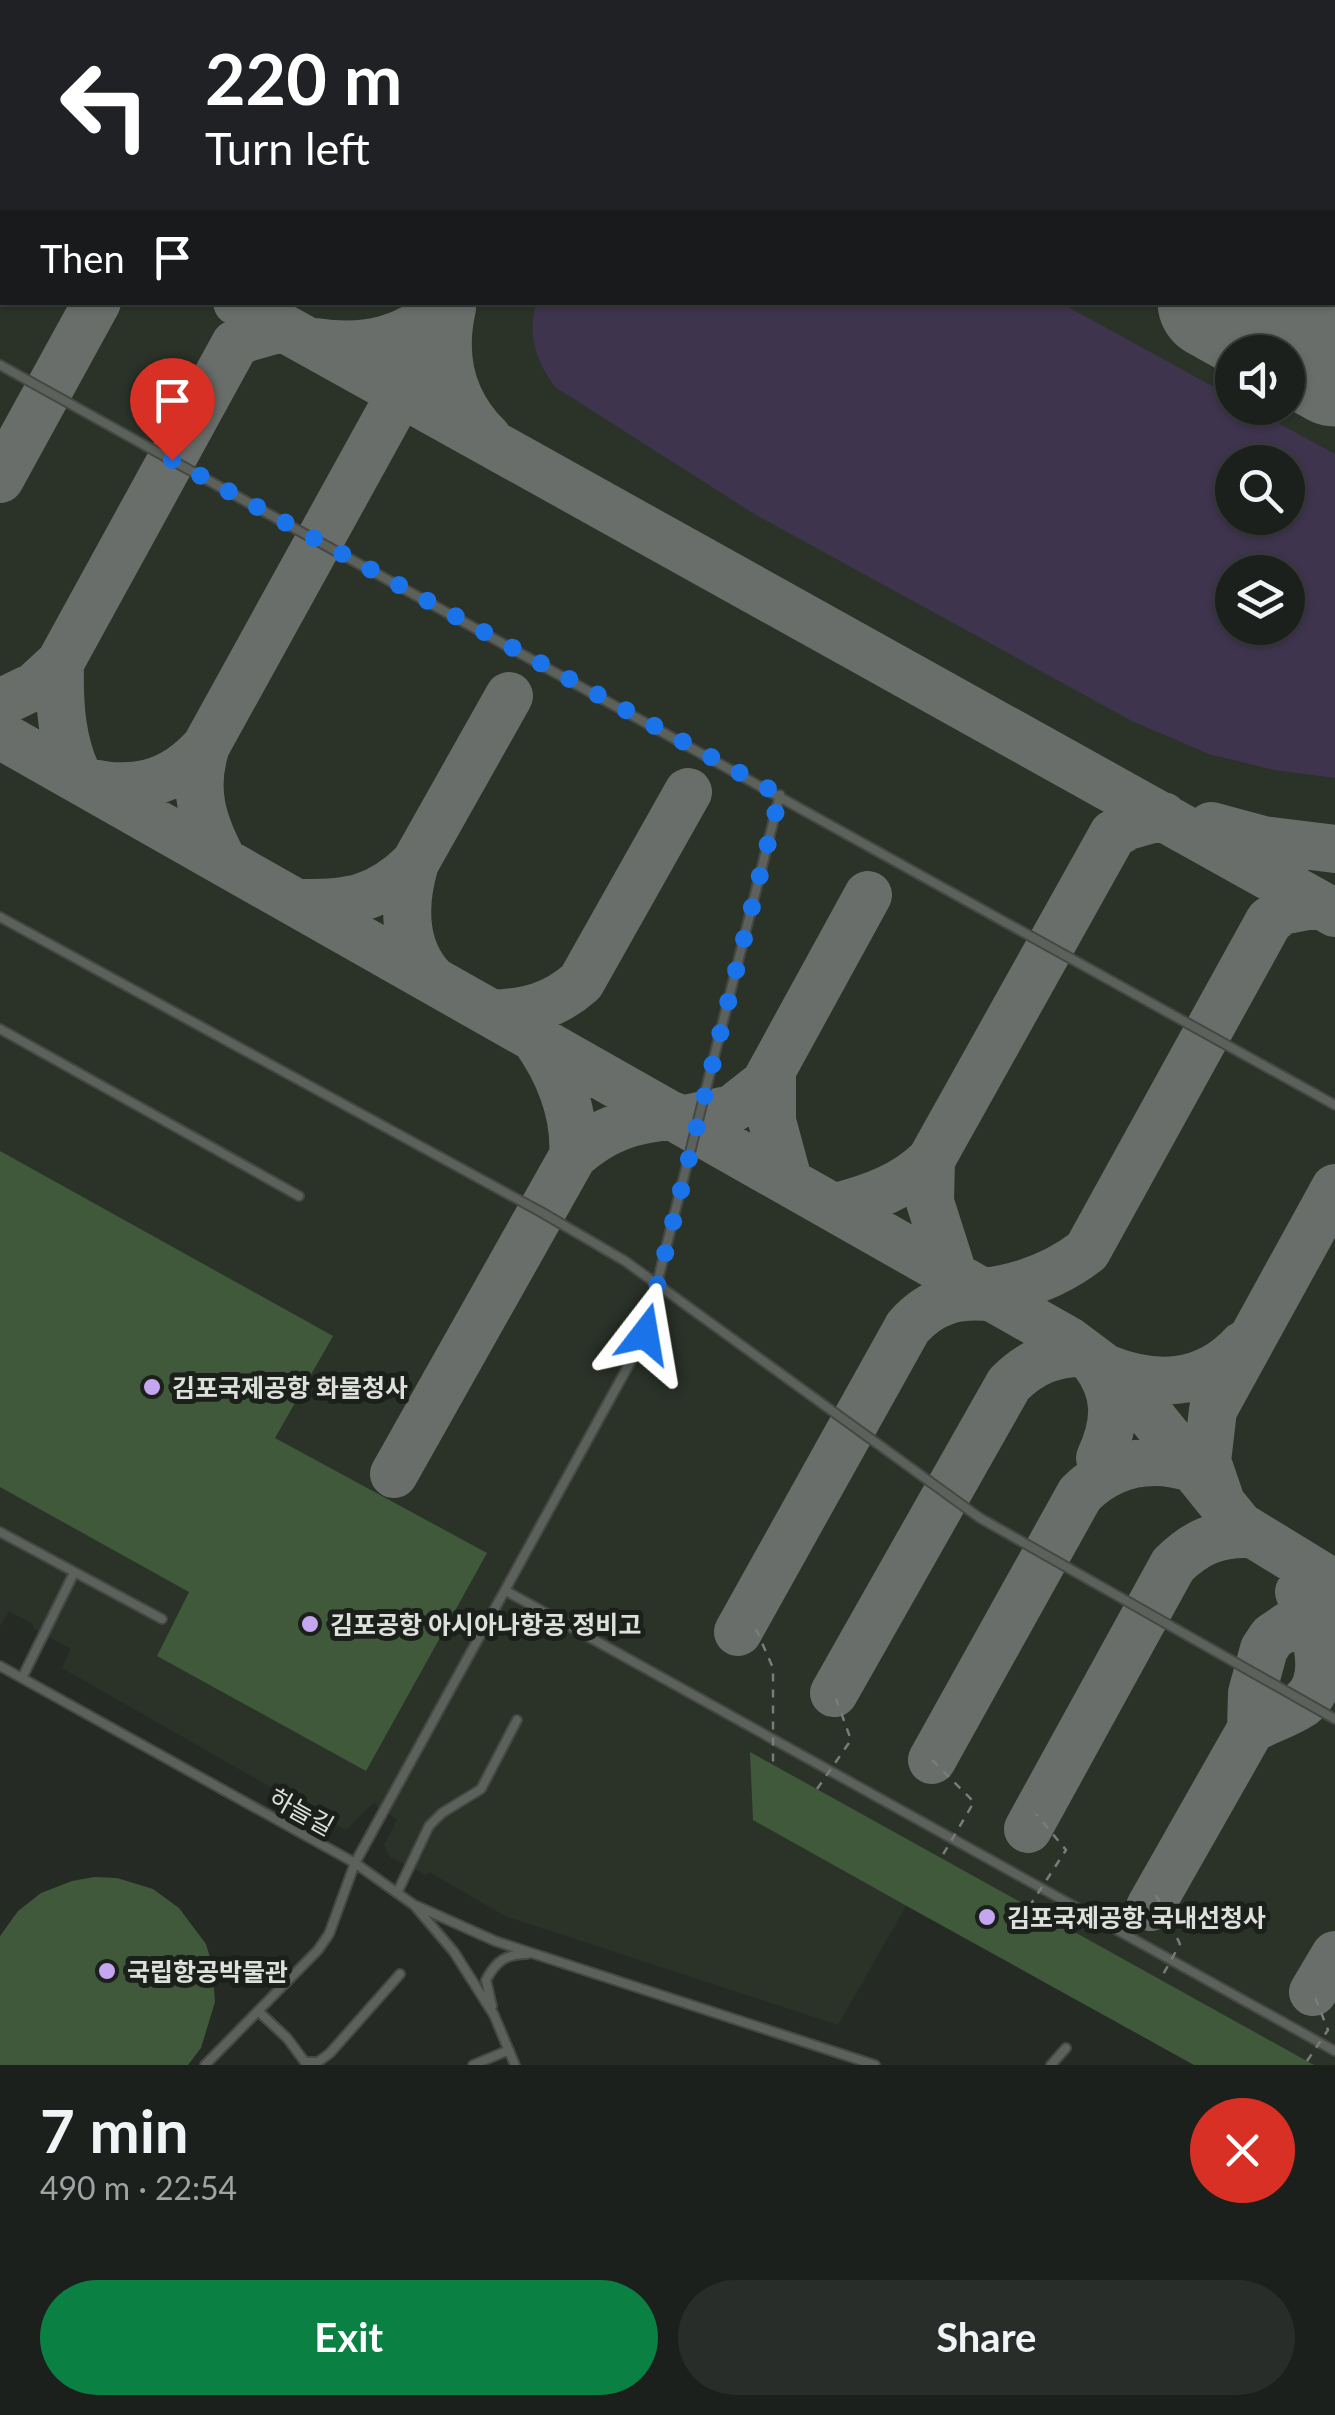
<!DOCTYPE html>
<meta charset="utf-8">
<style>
body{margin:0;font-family:Lato,"Noto Sans KR",sans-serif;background:#292d29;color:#f1f3f6;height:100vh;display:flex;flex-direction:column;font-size:38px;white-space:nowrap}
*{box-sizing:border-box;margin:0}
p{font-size:32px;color:#a0a3a3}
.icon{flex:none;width:55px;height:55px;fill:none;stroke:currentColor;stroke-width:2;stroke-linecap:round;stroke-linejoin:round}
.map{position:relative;height:2065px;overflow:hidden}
.panel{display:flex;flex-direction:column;background:#1c201c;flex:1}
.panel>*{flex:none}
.guide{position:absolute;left:0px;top:0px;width:1335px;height:305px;box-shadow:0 2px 8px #0004,0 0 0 2px #3a3e3b;background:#202124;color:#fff;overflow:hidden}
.fabs{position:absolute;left:1215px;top:335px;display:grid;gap:20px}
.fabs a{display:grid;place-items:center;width:90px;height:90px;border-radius:50%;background:#1c201c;box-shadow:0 2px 8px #0004,0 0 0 2px #3a3e3b;font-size:50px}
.pin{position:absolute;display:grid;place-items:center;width:85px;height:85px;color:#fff;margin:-102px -42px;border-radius:50% 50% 50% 0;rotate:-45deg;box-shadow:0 0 10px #0007}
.pin .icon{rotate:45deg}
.me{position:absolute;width:110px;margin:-55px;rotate:14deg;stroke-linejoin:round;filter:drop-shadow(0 0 8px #0008)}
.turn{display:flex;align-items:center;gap:35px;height:210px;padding:0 40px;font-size:45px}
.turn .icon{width:130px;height:130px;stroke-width:2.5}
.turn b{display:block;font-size:70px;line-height:85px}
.then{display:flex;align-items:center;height:95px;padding:0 40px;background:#0003;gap:20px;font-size:38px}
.round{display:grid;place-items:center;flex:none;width:105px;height:105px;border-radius:52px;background:#292d29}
.summary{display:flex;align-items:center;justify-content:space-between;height:170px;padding:0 40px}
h1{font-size:60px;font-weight:700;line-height:75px}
.cta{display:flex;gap:20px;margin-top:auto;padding:20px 40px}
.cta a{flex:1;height:115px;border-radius:60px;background:#0b8043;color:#fff;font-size:40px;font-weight:700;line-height:115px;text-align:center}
.cta a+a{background:#292d29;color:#f1f3f6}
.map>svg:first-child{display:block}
.built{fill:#2b3329;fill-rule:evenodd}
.green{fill:#3e344d;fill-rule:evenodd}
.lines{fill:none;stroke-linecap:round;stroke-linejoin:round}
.taxiway{stroke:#6a6e6a;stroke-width:48}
.runway{stroke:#6a6e6a;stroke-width:115}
.building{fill:#3f593a}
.service-casing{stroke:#454844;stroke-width:12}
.service{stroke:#5d615c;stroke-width:8}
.path-bridge{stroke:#797c78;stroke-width:2.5;stroke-dasharray:8 8;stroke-linecap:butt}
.route{stroke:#1a73e8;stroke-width:18;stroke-dasharray:0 32.4}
.poi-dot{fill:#c5a6f0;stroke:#1c201b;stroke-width:4}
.labels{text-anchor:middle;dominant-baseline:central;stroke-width:10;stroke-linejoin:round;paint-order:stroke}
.poi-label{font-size:25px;font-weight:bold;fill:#dee0dd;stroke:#1c201b;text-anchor:start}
.street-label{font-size:25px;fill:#dee0dd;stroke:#1c201b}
</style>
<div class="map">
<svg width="1335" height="2065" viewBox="0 0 1335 2065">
<rect width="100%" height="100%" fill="#262a25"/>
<path class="built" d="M0,0H1335V2065H1194L906,1906L838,2025L505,1916L429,1872L426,1875L390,1857L384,1845L397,1820L373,1803L346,1830L62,1668L71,1649L33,1628L34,1625L9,1611L0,1626ZM2,2H1332V302H2ZM1232,352H1288V408H1232ZM1232,462H1288V518H1232ZM1232,572H1288V628H1232Z"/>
<path class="green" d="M0,0H498L499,2H2V94Z
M836,0H1335V276L1332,2Z
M537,303H1061L1232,397V408H1251L1335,454V778L1274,770L1209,754L1132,721L756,515L555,387C536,360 526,334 537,303ZM1232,462H1288V518H1232ZM1232,572H1288V628H1232Z"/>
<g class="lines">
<path class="taxiway" d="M617,2L619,0
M0,171L2,172
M237,302L1335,913
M452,308C441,357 452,403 488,438
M315,342C367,350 406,340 446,305
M0,479L97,302
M60,663C59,703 61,744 80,780C130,794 171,786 206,746L451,302
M0,703L35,686L60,663L235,344L246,338L282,328
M0,735L1069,1341L1105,1368L1138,1400L1240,1526L1335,1584
M206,746C192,789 202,822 223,861
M1211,826L1263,840L1335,849
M415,863C403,903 402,949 433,980
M297,903C348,904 378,900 415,863L509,696
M493,1014C528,1012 554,1006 581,982L688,792
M533,1036C558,1069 576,1113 573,1156
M772,1072V1121L788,1180
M681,1120L732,1109L765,1083L868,895
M931,1160L930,1202L953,1274
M836,1207C871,1198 905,1186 931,1160L1113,834L1128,826L1163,816
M985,1292C1023,1287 1056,1275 1087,1251L1269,921L1282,911L1318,904
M1095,1363C1118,1394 1116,1423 1100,1458
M1105,1368C1155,1388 1204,1387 1243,1345
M394,1474L573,1156C603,1129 634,1118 674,1116
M1219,1496L1207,1461L1213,1410L1335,1188
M738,1632L908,1327C932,1300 959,1293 995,1298
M834,1693L1009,1384C1031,1362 1054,1352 1085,1353
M1251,1729C1268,1720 1287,1714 1302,1704C1335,1679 1313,1623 1299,1592
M932,1760L1080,1494C1112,1462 1153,1455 1195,1469
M1028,1829L1173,1565C1196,1542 1218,1533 1249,1534
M1150,1907L1251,1729L1252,1693L1264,1649L1272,1637L1288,1626L1335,1612
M1313,1992L1335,1955"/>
<path class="runway" d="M670,0L675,2
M1215,302L1335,369"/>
</g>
<path class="building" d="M0,1151L333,1336L275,1438L487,1553L366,1771L157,1656L189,1592L0,1487Z
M750,1752L941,1858L1314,2065H1194L905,1905L753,1820Z
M94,1877L117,1878L153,1889L179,1908L206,1944L212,1964L215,2002L201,2048L188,2065H0V1936L18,1911L41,1893L72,1881Z"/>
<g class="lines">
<g class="service-casing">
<path id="service" d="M0,365L1335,1105
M0,917L541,1212L625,1261L980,1518L1335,1719
M0,1029L299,1196
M0,1532L162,1619
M506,1591L1335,2051
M0,1666L355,1863L414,1905L454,1952L494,2015L515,2065
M22,1678L74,1573
M397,1893L429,1826L442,1813L481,1789L517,1720
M417,1906L495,1941L875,2065
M492,2006L486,1980C496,1961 506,1954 527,1954
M258,2011L287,2038L305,2062H318L330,2053L400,1974
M205,2065L318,1950L329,1934L355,1863L643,1339L780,795
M473,2065L509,2050
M1051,2065L1066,2048"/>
</g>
<use href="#service" class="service"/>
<path class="path-bridge" d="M756,1629L773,1668V1765
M932,1760L974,1802L941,1858
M817,1789L851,1740L834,1693
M1156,1895L1180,1944L1160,1980
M1029,1907L1066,1850L1036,1814
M1307,2061L1328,2030L1313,1992"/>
</g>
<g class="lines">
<path class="route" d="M172,460L780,795L645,1334"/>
</g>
<g class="poi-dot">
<circle cx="152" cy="1387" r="10"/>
<circle cx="310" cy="1624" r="10"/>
<circle cx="987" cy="1917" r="10"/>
<circle cx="107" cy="1971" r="10"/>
</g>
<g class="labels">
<g class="poi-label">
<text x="172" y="1387">김포국제공항 화물청사</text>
<text x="330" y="1624">김포공항 아시아나항공 정비고</text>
<text x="1007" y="1917">김포국제공항 국내선청사</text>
<text x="127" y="1971">국립항공박물관</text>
</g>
<g class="street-label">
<text transform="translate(302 1811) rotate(29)">하늘길</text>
</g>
</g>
</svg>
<div class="fabs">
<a><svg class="icon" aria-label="sound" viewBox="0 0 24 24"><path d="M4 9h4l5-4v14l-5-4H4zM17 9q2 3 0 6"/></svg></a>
<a><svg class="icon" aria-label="search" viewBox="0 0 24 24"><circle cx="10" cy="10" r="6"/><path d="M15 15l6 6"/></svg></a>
<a><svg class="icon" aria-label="layers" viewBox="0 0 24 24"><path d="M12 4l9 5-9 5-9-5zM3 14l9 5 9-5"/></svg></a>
</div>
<div class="pin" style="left:172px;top:460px;background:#d93025"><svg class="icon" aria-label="arrive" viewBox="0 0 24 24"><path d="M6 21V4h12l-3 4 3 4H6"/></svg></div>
<svg class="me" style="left:645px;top:1334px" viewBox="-20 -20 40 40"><path d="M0-17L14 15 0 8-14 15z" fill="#1a73e8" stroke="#fff" stroke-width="4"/></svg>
<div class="guide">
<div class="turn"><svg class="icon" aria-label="left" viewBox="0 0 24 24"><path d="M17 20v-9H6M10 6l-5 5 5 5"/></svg><div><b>220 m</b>Turn left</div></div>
<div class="then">Then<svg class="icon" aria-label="arrive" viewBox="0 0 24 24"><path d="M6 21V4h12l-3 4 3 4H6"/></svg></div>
</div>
</div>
<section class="panel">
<div class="summary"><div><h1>7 min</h1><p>490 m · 22:54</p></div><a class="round" style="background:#d93025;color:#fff"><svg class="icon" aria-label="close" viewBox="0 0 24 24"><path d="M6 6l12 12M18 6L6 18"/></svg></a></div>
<div class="cta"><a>Exit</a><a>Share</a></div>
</section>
